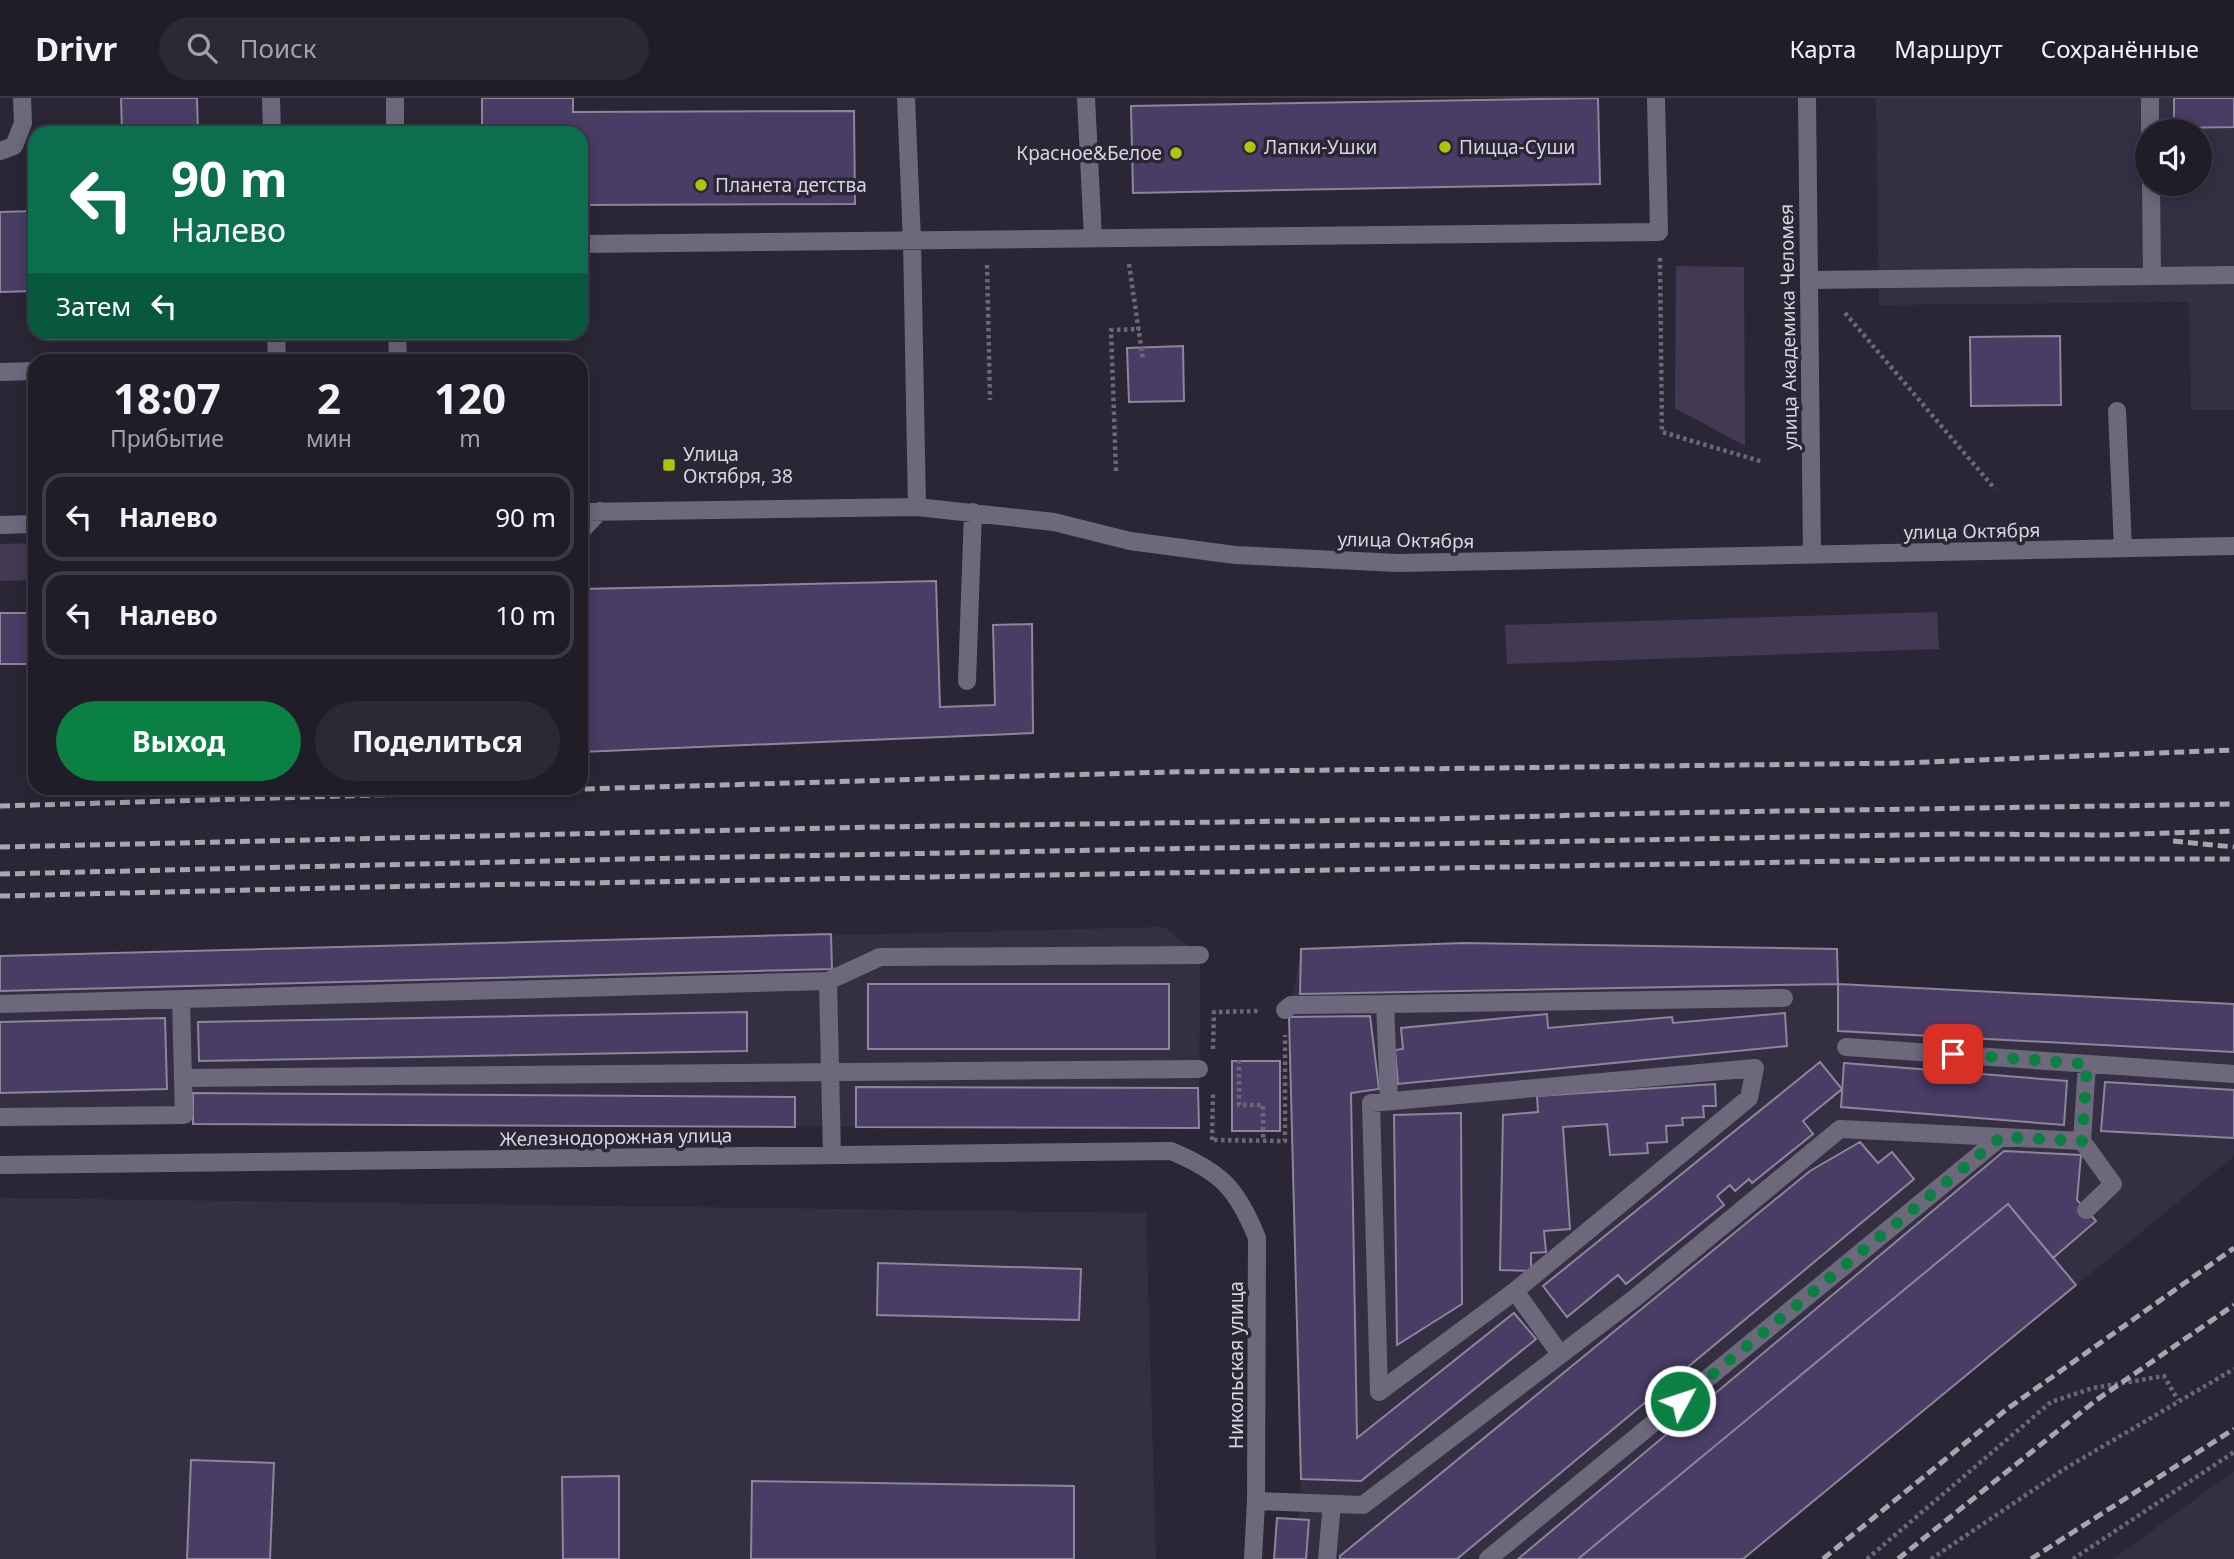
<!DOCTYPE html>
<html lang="ru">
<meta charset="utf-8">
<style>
body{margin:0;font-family:"Noto Sans",sans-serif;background:#2d2934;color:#f1f3f6;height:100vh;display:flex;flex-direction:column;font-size:26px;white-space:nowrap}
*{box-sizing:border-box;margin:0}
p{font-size:23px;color:#a2a1a8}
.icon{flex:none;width:38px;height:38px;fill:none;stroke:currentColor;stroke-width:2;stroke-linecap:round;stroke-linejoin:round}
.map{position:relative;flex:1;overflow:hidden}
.side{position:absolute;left:28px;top:256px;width:560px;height:441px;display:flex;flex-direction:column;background:#201c28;border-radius:21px;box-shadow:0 4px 18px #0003,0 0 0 2px #3d3a45}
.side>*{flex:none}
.banner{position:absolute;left:28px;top:28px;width:560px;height:214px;border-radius:21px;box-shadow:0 4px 18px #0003,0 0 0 2px #3d3a45;background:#0b6e4f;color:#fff;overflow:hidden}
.buttons{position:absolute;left:2135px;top:21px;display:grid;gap:14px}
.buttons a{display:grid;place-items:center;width:77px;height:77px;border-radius:50%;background:#201c28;box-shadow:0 4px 18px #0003,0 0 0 2px #3d3a45;font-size:35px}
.pin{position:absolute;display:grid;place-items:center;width:60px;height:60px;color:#fff;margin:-30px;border-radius:14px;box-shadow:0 4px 10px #0006}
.me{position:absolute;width:77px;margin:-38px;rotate:50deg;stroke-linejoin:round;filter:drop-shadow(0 0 5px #0008)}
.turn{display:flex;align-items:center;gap:24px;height:147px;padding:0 28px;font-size:32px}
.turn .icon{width:91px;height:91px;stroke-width:2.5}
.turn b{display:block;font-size:49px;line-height:60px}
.then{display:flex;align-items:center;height:66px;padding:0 28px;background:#0003;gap:14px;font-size:26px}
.eta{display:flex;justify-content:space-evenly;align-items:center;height:119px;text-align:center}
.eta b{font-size:42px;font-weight:700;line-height:49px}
.cta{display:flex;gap:14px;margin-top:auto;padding:14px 28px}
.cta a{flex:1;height:80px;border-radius:42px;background:#0b8043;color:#fff;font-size:28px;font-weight:700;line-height:80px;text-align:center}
.cta a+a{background:#2d2934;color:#f1f3f6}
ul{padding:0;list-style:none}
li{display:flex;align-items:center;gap:21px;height:88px;margin:0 14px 10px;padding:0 14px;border:4px solid #3d3a45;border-radius:21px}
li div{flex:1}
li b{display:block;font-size:26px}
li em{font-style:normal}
header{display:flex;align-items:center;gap:42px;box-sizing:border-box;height:98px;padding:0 35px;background:#201c28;border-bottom:2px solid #3d3a45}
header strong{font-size:33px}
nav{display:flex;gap:38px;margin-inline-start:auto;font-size:24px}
.search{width:490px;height:63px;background:#2d2934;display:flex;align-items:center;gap:18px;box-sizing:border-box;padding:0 24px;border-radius:38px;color:#a2a1a8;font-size:26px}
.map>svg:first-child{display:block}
.built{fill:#352f44;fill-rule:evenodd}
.green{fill:#423a53}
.building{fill:#493c65;stroke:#8b8698;stroke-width:2}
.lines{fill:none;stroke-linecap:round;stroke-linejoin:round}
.path{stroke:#6c6876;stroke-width:4.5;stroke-dasharray:3.5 3.5;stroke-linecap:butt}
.minor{stroke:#6e687d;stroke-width:18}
.rail{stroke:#a8a4b0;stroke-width:5;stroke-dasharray:10 5;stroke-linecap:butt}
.route{stroke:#0b8043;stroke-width:12;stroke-dasharray:0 21.6}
.poi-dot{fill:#aec60a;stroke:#2b2636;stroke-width:2.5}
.labels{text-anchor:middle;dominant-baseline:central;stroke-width:7;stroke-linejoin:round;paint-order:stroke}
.poi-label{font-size:19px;fill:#d8d5df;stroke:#2b2636;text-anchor:start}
.street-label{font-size:19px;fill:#d8d5df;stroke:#2b2636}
</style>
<header>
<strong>Drivr</strong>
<div class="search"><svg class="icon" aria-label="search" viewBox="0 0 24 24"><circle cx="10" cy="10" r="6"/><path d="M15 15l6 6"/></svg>Поиск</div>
<nav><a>Карта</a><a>Маршрут</a><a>Сохранённые</a></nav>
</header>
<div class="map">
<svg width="2234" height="1461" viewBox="0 0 2234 1461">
<rect width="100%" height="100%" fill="#2b2636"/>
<path class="built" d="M1876,0H2234V312H2191L2189,204L1879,207ZM2147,33H2200V86H2147Z
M1164,829L1200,857L1199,1030L193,1026L0,1029V858Z
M1463,845L1837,851L1838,886L2234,906V1058L1743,1461H1274L1277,1420L1299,1421L1301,1381L1289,919L1301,851Z
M0,1100L1146,1115L1156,1461H0Z
M2234,1373V1461H2113Z"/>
<path class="green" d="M1676,168L1744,169L1745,348L1675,310Z
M35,445V482L0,483V446Z
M1937,514L1939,551L1507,566L1505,527Z"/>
<path class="building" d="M121,0H197L198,35H122Z
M482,0H573V14L854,13L855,106L581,107V35H482Z
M1598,0L1600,86L1133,95L1131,8Z
M2174,0H2234V29L2174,30Z
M35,113V193L0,194V114Z
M2060,238L2061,307L1971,308L1970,239Z
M1183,248L1184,303L1129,304L1127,250Z
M936,483L940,609L995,607L993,527L1032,526L1033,635L581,654V491Z
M0,515H35V566H0Z
M831,836L832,871L0,893V858Z
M1463,845L1837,851L1838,886L1300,896L1301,851Z
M868,886H1169V951H868Z
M1838,886L2234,906V954L1838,933Z
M747,914V953L199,963L198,924Z
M1785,915L1787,948L1398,986L1395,952L1403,951L1401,930L1547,916L1548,930L1672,919L1673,925Z
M1370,918L1379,991L1351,995L1357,1340L1514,1215L1536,1241L1361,1383L1301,1381L1289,919Z
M165,920L167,991L0,995V924Z
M1232,963H1280V1033H1232Z
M1820,964L1842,991L1803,1023L1813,1036L1752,1085L1749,1081L1735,1093L1730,1087L1717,1098L1724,1107L1626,1186L1618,1177L1567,1219L1543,1188Z
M1844,965L2067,983L2064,1027L1841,1009Z
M2105,984L2234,992V1040L2101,1033Z
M1715,986L1716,1008H1703L1704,1019L1682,1020L1683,1027L1666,1028L1667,1044L1647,1045L1648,1055L1610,1057L1607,1026L1563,1029L1570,1131L1544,1133L1546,1154L1531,1155V1173L1500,1172L1503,1017L1538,1014L1537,998Z
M856,989L1198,990L1199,1030L856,1029Z
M193,995L795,999V1029L193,1026Z
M1461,1015L1462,1206L1397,1247L1394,1017Z
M1860,1044L1878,1065L1892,1054L1914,1081L1457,1461H1340V1458L1810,1073Z
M2004,1053L2081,1057L2077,1102L2096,1123L2053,1160L2008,1106L1578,1461H1518Z
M2008,1106L2076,1187L1743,1461H1578Z
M878,1165L1081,1171L1079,1222L877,1217Z
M191,1362L274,1365L270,1461H187Z
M619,1378V1461H563L562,1379Z
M752,1383L1074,1388V1461H751Z
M1277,1420L1309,1422L1306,1461H1274Z"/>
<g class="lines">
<path class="path" d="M1660,160L1662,334L1763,364
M1129,166L1143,262
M987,167L990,302
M1845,215L1995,391
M1116,373L1111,232L1140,231
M1213,951L1214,914L1259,913
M1239,962V1007H1263V1043
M1212,1042L1213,994
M1214,1042L1285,1043V937
M1867,1461L2051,1304L2093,1290L2164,1278L2178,1302
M1931,1461L2066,1370L2234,1271
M2073,1461L2234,1354"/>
<path class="minor" d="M271,0L272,35
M395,0V35
M906,0L912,143L917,409
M1086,0L1093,140
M1807,0L1812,457
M2150,0V33
M0,53L14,48L23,25L22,0
M2151,86L2152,178
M581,146L1659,134L1656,0
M1809,182L2234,177
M276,234L277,262
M397,234L398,262
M0,274L35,273
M2117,313L2123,450
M581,414L917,409L1054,424L1130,443L1235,457L1398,465L2234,448
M0,427L35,426
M581,433L600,413
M967,583L973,414
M828,883L832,1057
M181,901L183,980
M0,906L828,883L880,859L1200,857
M1285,912L1291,907L1385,906
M1846,949L2234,976
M1755,970L1749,1000L1515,1193L1379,1294L1371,1005Z
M1389,1003L1385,906L1784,900
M0,1019L184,1017L183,980L1199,971
M0,1067L1171,1053C1221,1074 1237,1090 1257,1140L1256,1403L1253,1461
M2086,1112L2113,1086L2082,1043L2087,966
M1515,1193L1560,1256
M1256,1403L1363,1407L1635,1200L1840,1031L2082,1043
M1327,1461L1332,1406
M1488,1461L2001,1039"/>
<path class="rail" d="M0,708L1169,674L1902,665L2234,652
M2173,743L2234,749
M0,749L874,729L1434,721L1658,715L2234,706
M0,776L629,761L1954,736L2106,737L2234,733
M0,798L416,788L1964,761H2234
M1823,1461L2007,1311L2234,1150
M1898,1461L2095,1303L2234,1207
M2031,1461L2234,1331"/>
</g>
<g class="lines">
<path class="route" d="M1680,1303L2001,1039L2082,1043L2087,966L1953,956"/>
</g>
<g class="poi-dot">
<circle cx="1250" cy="49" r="7"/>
<circle cx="1445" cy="49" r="7"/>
<circle cx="1176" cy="55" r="7"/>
<circle cx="701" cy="87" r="7"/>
<rect x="662" y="360" width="14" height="14" rx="3.5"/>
</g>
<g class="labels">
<g class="poi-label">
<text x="1264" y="49">Лапки-Ушки</text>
<text x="1459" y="49">Пицца-Суши</text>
<text x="1162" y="55" text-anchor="end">Красное&amp;Белое</text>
<text x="715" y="87">Планета детства</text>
<text x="683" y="356">Улица<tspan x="683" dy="22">Октября, 38</tspan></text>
</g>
<g class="street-label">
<text transform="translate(1788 229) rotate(-91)">улица Академика Челомея</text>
<text transform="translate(1972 433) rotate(-1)">улица Октября</text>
<text transform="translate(1406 442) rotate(1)">улица Октября</text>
<text transform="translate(616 1039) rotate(-1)">Железнодорожная улица</text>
<text transform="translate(1236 1267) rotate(-90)">Никольская улица</text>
</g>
</g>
</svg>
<div class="buttons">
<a><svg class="icon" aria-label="sound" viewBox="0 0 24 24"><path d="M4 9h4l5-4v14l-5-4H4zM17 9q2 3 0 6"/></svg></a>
</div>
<div class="pin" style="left:1953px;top:956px;background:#d93025"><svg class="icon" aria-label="arrive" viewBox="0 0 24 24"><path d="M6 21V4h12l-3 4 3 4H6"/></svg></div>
<svg class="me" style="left:1680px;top:1303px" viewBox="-20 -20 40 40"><circle r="17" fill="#0b8043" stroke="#fff" stroke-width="3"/><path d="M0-11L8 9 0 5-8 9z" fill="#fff"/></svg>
<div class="banner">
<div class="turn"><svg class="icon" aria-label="left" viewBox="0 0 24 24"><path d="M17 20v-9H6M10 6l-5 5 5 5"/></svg><div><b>90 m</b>Налево</div></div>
<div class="then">Затем<svg class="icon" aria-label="left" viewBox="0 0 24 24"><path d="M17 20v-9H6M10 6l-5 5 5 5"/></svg></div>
</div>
<section class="side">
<div class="eta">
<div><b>18:07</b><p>Прибытие</p></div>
<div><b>2</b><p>мин</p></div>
<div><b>120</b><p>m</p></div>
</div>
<ul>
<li><svg class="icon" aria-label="left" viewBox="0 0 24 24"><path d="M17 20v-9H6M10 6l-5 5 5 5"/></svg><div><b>Налево</b></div><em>90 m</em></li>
<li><svg class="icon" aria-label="left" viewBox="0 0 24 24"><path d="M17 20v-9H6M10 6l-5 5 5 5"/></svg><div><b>Налево</b></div><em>10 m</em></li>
</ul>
<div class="cta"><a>Выход</a><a>Поделиться</a></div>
</section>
</div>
